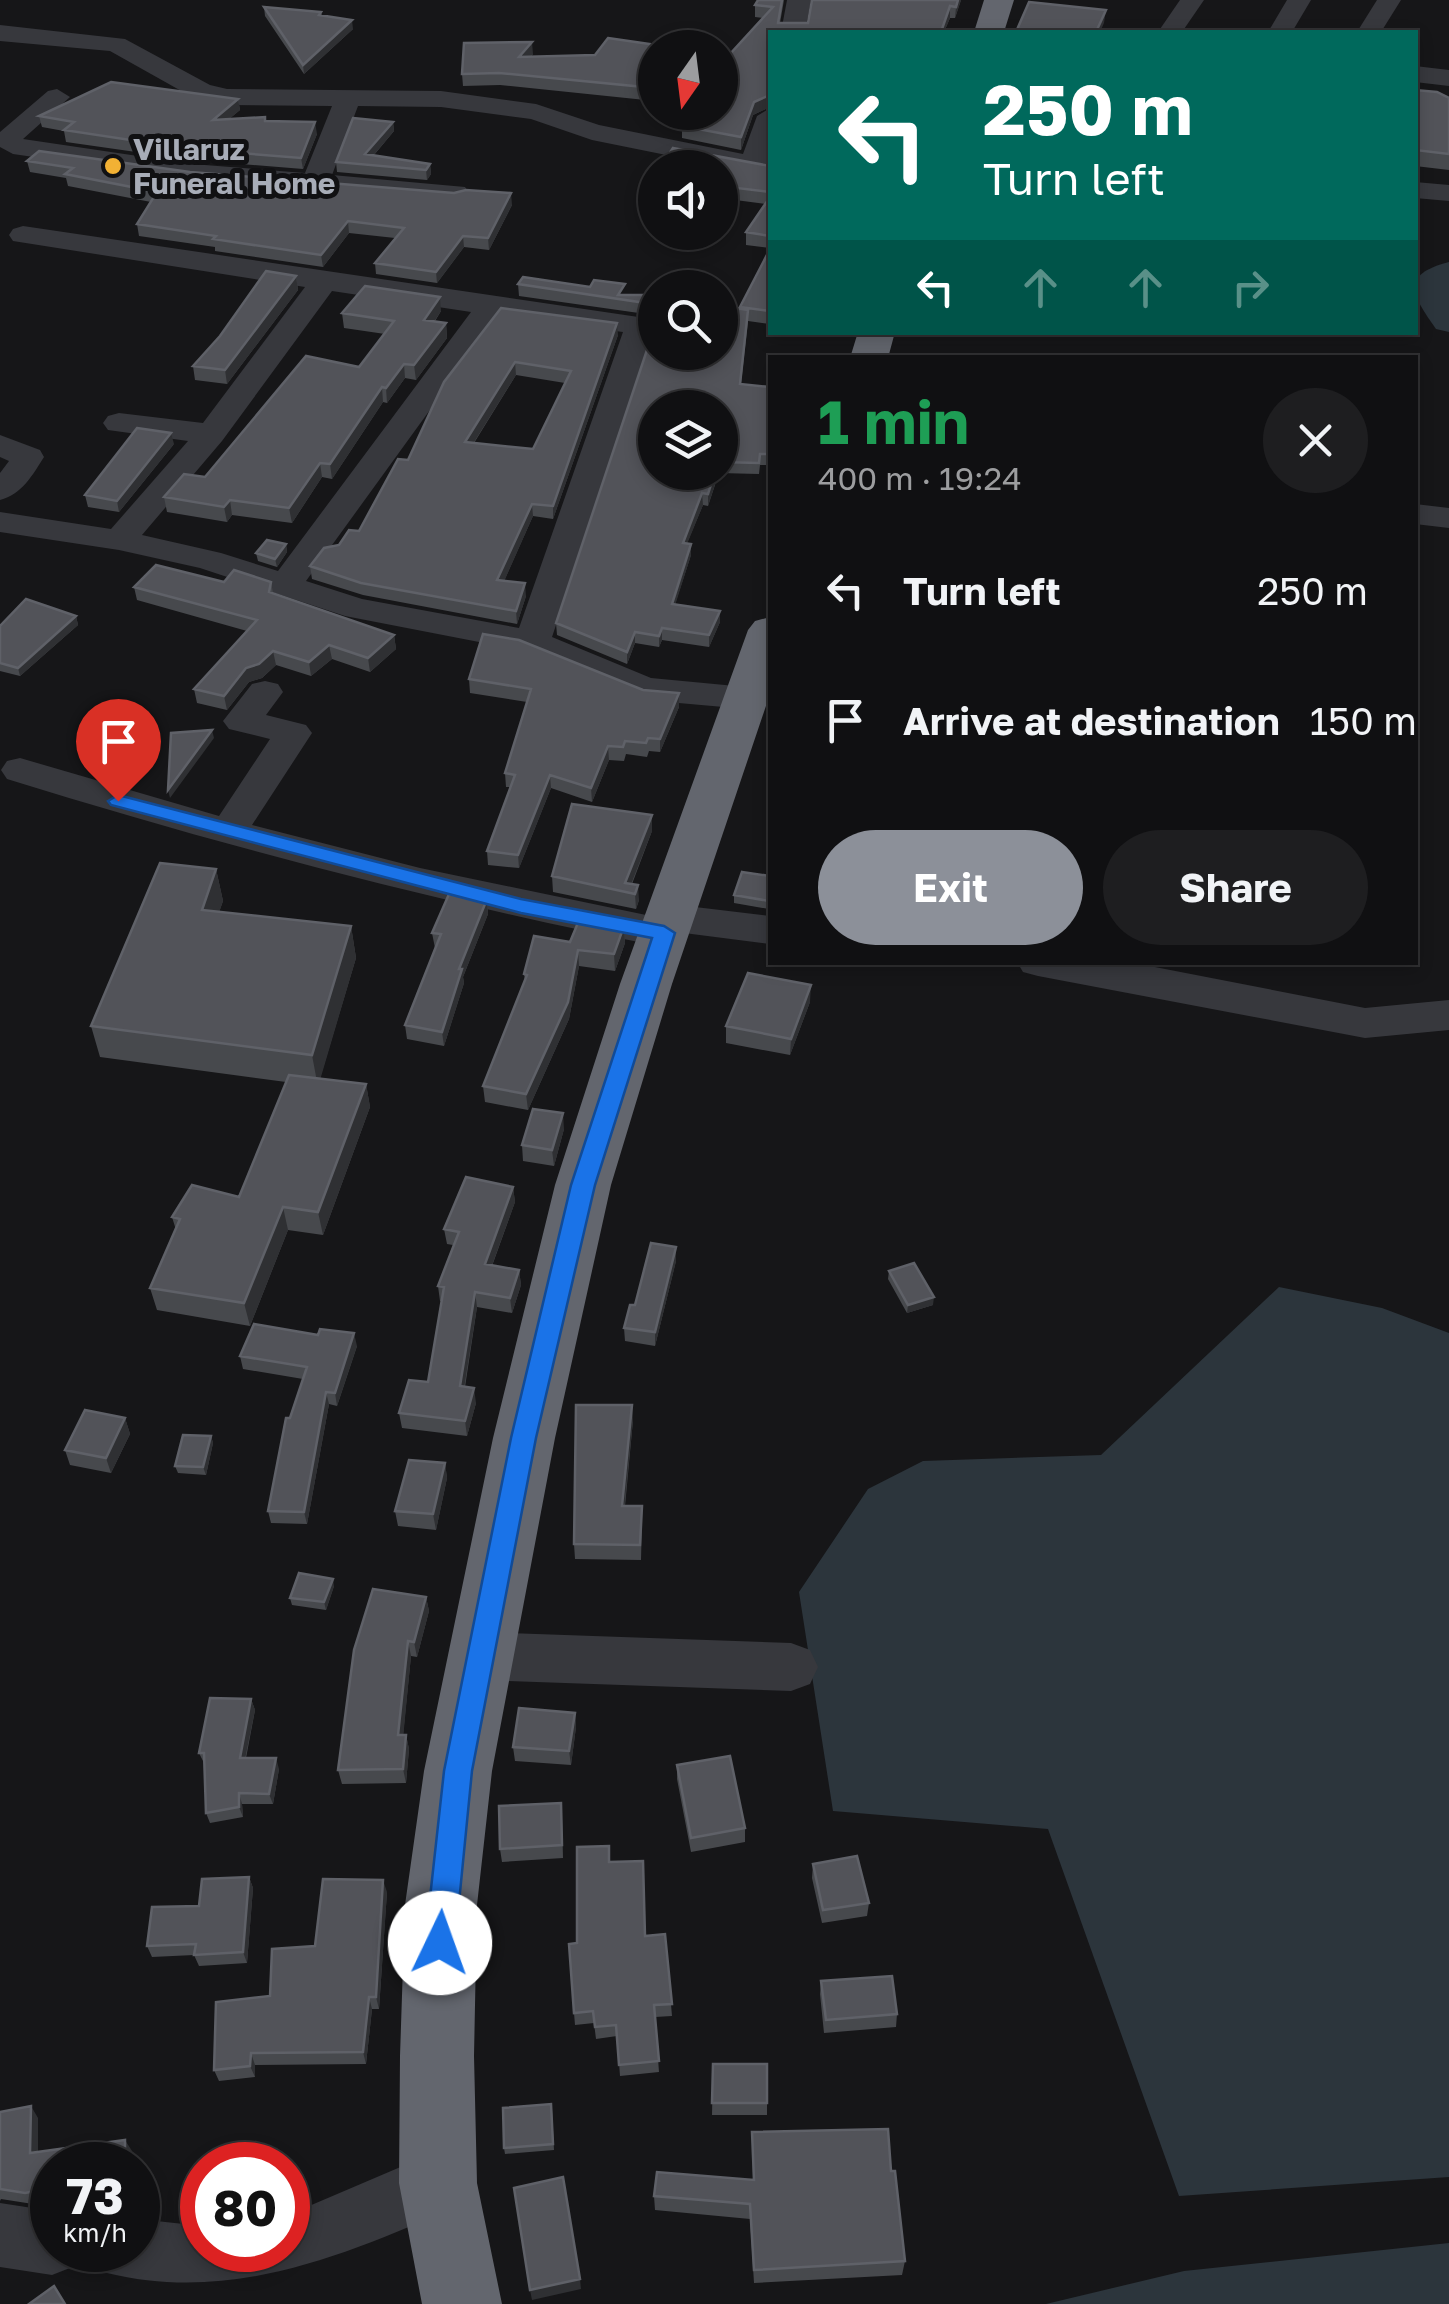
<!DOCTYPE html>
<meta charset="utf-8">
<style>
body{margin:0;font-family:"Golos Text",sans-serif;background:#1e1e20;color:#f1f3f6;height:100vh;display:flex;flex-direction:column;font-size:38px;white-space:nowrap}
*{box-sizing:border-box;margin:0}
p{font-size:32px;color:#9c9d9f}
.icon{flex:none;width:55px;height:55px;fill:none;stroke:currentColor;stroke-width:2;stroke-linecap:round;stroke-linejoin:round}
.map{position:relative;flex:1;overflow:hidden}
.sheet{position:absolute;left:768px;top:355px;width:650px;height:610px;display:flex;flex-direction:column;background:#101012;border-radius:0px;box-shadow:0 5px 15px #0003,0 0 0 2px #303032}
.sheet>*{flex:none}
.guide{position:absolute;left:768px;top:30px;width:650px;height:305px;border-radius:0px;box-shadow:0 5px 15px #0003,0 0 0 2px #303032;background:#00695c;color:#fff;overflow:hidden}
.needle{width:65px;rotate:194deg}
.fabs{position:absolute;left:638px;top:30px;display:grid;gap:20px}
.fabs a{display:grid;place-items:center;width:100px;height:100px;border-radius:50%;background:#101012;box-shadow:0 5px 15px #0003,0 0 0 2px #303032;font-size:50px}
.speed{position:absolute;left:30px;top:2142px;display:flex;gap:20px;font-size:50px;font-weight:700;text-align:center}
.speed>*{display:grid;place-content:center;width:130px;height:130px;border-radius:50%;background:#101012;box-shadow:0 5px 15px #0003,0 0 0 2px #303032;line-height:1}
.speed small{font-size:25px;font-weight:400}
.speed .limit{border:15px solid #d22;background:#fff;color:#111}
.pin{position:absolute;display:grid;place-items:center;width:85px;height:85px;color:#fff;margin:-102px -42px;border-radius:50% 50% 50% 0;rotate:-45deg;box-shadow:0 0 10px #0007}
.pin .icon{rotate:45deg}
.me{position:absolute;width:110px;margin:-55px;rotate:3deg;stroke-linejoin:round;filter:drop-shadow(0 0 8px #0008)}
.turn{display:flex;align-items:center;gap:35px;height:210px;padding:0 50px;font-size:45px}
.turn .icon{width:130px;height:130px;stroke-width:2.5}
.turn b{display:block;font-size:70px;line-height:85px}
.lanes{display:flex;align-items:center;height:95px;padding:0 50px;background:#0003;justify-content:center;gap:50px;direction:ltr}
.lanes .off{opacity:.35}
.round{display:grid;place-items:center;flex:none;width:105px;height:105px;border-radius:52px;background:#1e1e20}
.head{display:flex;align-items:center;justify-content:space-between;height:170px;padding:0 50px}
h1{font-size:60px;font-weight:700;line-height:75px;color:#1e9e55}
.cta{display:flex;gap:20px;margin-top:auto;padding:20px 50px}
.cta a{flex:1;height:115px;border-radius:60px;background:#8c9099;color:#fff;font-size:40px;font-weight:700;line-height:115px;text-align:center}
.cta a+a{background:#1e1e20;color:#f1f3f6}
ul{padding:0;list-style:none}
li{display:flex;align-items:center;gap:30px;height:130px;padding:0 50px}
li div{flex:1}
li b{display:block;font-size:38px}
li em{font-style:normal}
.map>svg:first-child{display:block}
.water{fill:#2c353c}
.lines{fill:none;stroke-linecap:round;stroke-linejoin:round}
.river{fill:#2c353c;fill-rule:evenodd}
.minor{fill:#37383d;fill-rule:evenodd}
.highway{fill:#63666e;fill-rule:evenodd}
.wall{fill:#47494d;fill-rule:evenodd}
.shaded-wall{fill:#2f3033}
.building{fill:#525359;stroke:#5f6168;stroke-width:2.5;fill-rule:evenodd}
.route{fill:#1a73e8;stroke:#114b97;stroke-width:2.5}
.poi-dot{fill:#f2b134;stroke:#111113;stroke-width:4}
.labels{text-anchor:middle;dominant-baseline:central;stroke-width:10;stroke-linejoin:round;paint-order:stroke}
.far-poi-label{font-size:30px;font-weight:bold;fill:#a8adb8;stroke:#111113;text-anchor:start}
</style>
<div class="map">
<svg width="1449" height="2304" viewBox="0 0 1449 2304">
<rect width="100%" height="100%" fill="#161618"/>
<path class="water" d="M1279,1287L1382,1308L1449,1333V2177L1179,2196L1048,1829L833,1811L799,1592L868,1489L923,1461L1101,1455Z
M1449,2243V2304H1046L1184,2271Z"/>
<g class="lines">
<path class="river" d="M1449,262V332L1436,329C1412,295 1399,275 1449,262Z"/>
<path class="minor" d="M787,0H811L805,32H781Z
M1180,0H1204L1182,32H1158Z
M1287,0H1311L1292,32H1268Z
M1377,0H1401L1381,32H1357Z
M0,25L125,39L210,85L227,89L441,91L536,104L599,125L743,154L757,116L770,108V176L592,140L531,119L441,107L358,106L332,175L465,187L469,193L465,199L455,201L192,180L13,154L0,147V132L48,91L57,89L70,97L23,139L192,164L305,173L332,106L227,105L192,97L110,51L0,41Z
M1415,66L1449,70V86L1415,82Z
M1415,182L1449,185V201L1415,198Z
M23,226L652,319L655,328L552,637L651,678L746,687L759,690L764,698L759,706L746,709L645,700L521,650L345,616L200,568L119,550L0,532V512L111,529L188,441L108,430L103,423L108,416L119,413L203,423L305,287L13,241L9,235L13,229ZM332,291L471,312L278,571L221,553L142,535L222,441ZM498,316L623,332L519,628L362,599L306,581Z
M0,435L40,450L44,457C32,476 22,494 0,500V473L9,461L0,457Z
M1415,504L1449,508V528L1415,524Z
M265,681L278,684L283,692L266,715L306,725L312,733L252,825L420,868L651,916L656,908L670,904L770,916V944L684,933L679,943L664,947C441,903 223,846 7,779L1,770L7,761L20,758L219,816L270,739L229,729L223,721L252,684Z
M1017,962H1129L1365,1008L1449,1000V1030L1365,1038L1038,976L1023,972Z
M481,1632L791,1643L810,1650L818,1667L810,1684L791,1691L481,1680L462,1673L454,1656L462,1639Z
M438,2151L460,2161L470,2183L460,2205C347,2254 233,2304 107,2273L98,2250H138V2219L202,2226V2250H288V2215Z
M0,2203L52,2211V2250H81L75,2266L52,2275L0,2267Z"/>
<path class="highway" d="M984,0H1014L1004,32H974Z
M858,332H895L888,358H850Z
M770,617V694L672,984L611,1185L555,1438L492,1771L477,1905L474,2056L477,2183L502,2304H422L399,2183L400,2056L405,1905L424,1771L493,1438L555,1185L620,984L748,630L755,621Z"/>
</g>
<path class="wall" d="M784,0L780,23H808L961,0L955,18H950L944,32H770V107L753,115L741,150L682,138V126L729,55L763,18L755,17V5Z
M264,7L321,12L322,15L353,29L304,74L265,16Z
M655,48V101L500,85L463,86L462,74L533,54L531,57L595,55Z
M1415,90L1449,98V170L1415,166Z
M238,99L240,110L229,119L266,121L317,134L303,169L192,160L66,142L64,131L42,127L39,116Z
M393,122L394,131L374,155L430,164L431,174L427,180L337,172L336,162Z
M27,161L190,172L512,205L489,250L464,247L437,283L376,274L375,263L395,238L349,233L323,267L215,251V247L139,236L137,224L151,202L68,186L66,178L30,172Z
M770,166V248L746,245V232L765,204L720,198V168Z
M770,249V324L748,321L741,384L770,387V465H760L759,474L719,473L708,506L703,505L687,543L691,555L675,604L720,622L709,647L662,640L659,647L635,643L627,664L557,635L556,623L655,352L740,309ZM720,408V472H655Z
M296,276L298,290L227,384L195,380L193,366Z
M518,284L626,295H655V320L653,315L519,296Z
M441,311L435,321L446,323L447,338L416,380L405,378L387,403L383,402L332,479L322,477L292,523L232,515L227,522L167,512L164,497L205,477L359,367L385,334L344,328L342,313Z
M618,335L553,519L533,516L504,581L526,596L517,624L363,595L312,579L310,566L359,531L408,460L444,382ZM516,375L565,383L533,449L474,443Z
M174,444L119,512L88,507L85,495Z
M286,544L287,552L277,567L258,561L256,553Z
M224,582H271L273,593L394,635L396,649L370,672L332,659L311,676L276,665L262,678L249,682L227,710L197,703L194,689L247,631L137,600L134,587Z
M76,616L78,625L20,676L0,671V626Z
M469,679L679,693V707L660,752L649,751L647,757L626,754L624,761L609,760L592,802L551,788L519,868L488,865L487,851L510,787H506L505,773L527,702L470,693Z
M652,831L632,884L639,900L636,909L553,892L552,876Z
M216,869L223,901L219,912L351,926L356,958L320,1078L366,1084L370,1107L323,1235L288,1230L250,1326L157,1310L150,1288L176,1230L172,1217L239,1197L286,1082L100,1057L91,1026Z
M770,876L769,909L734,903V895Z
M487,899L488,914L463,977L464,983L444,1046L407,1039L405,1025L435,948L432,933Z
M624,926L625,943L615,971L579,966L569,1019L528,1110L485,1102L483,1086L525,981L524,974L570,942Z
M810,1002L790,1055L726,1043V1026Z
M564,1129L554,1166L523,1161L522,1145Z
M513,1187L515,1202L492,1266L519,1270L521,1285L512,1313L477,1307L465,1387L476,1403L467,1436L402,1428L399,1413L428,1382L442,1301H440L438,1286L453,1245L447,1244L444,1229Z
M676,1247V1261L655,1346L625,1341L624,1328L635,1305Z
M889,1271L933,1305L907,1313L888,1279Z
M357,1346L337,1406L329,1404L307,1524L271,1523L268,1511L290,1418L303,1379L243,1369L240,1356Z
M125,1418L130,1434L111,1473L70,1465L65,1450Z
M633,1420L625,1506L642,1521L641,1560L575,1559L574,1544Z
M211,1436L213,1443L206,1475L178,1473L175,1466Z
M445,1463L447,1478L436,1530L398,1526L395,1511Z
M334,1586L326,1610L292,1605L290,1598Z
M426,1597L429,1611L417,1657L411,1656L403,1735H406L409,1749L406,1783L342,1784L338,1770Z
M251,1699L255,1710L246,1758L279,1769L273,1804H242L243,1817L210,1823L206,1813L204,1763L199,1753Z
M575,1713L576,1727L571,1765L515,1761L513,1747Z
M677,1765L745,1828V1842L691,1852L677,1779Z
M562,1817L563,1858L502,1862L500,1849Z
M610,1862L645,1936L665,1934L672,2016L655,2017L659,2072L620,2076L617,2036L596,2039L594,2023L575,2025L574,2013L577,1943Z
M813,1864L869,1903L867,1916L822,1923L812,1878Z
M249,1877L253,1888L247,1963L199,1966L194,1955L152,1957L147,1946L199,1906Z
M387,1892L379,2009H372L366,2064L255,2065V2077L219,2081L214,2070L270,1996L315,1946Z
M821,1981L897,2014L896,2027L824,2033L820,1994Z
M713,2064H767V2115H712Z
M552,2110L554,2150L505,2154L504,2148Z
M0,2112L38,2118V2152L132,2151L131,2165H52V2200L33,2204L1,2199L0,2201Z
M752,2132L891,2171L905,2261L902,2275L754,2283L750,2219L655,2210L654,2196L753,2180Z"/>
<path class="shaded-wall" d="M958,0H961L955,18L956,7Z
M950,6V18L944,32H941Z
M1106,10L1104,23L1100,32H1096Z
M352,20L353,29L304,74L303,65Z
M532,42L533,54L520,69L519,57Z
M770,95V107L753,115L741,150V137L754,102Z
M238,99L240,110L215,131L213,120Z
M315,122L317,134L303,169L301,158Z
M393,122L394,131L367,163L365,154Z
M430,164L431,174L427,180L426,170Z
M511,193L512,205L489,250L488,238Z
M348,221L349,233L323,267L321,255Z
M463,236L464,247L437,283L436,272Z
M296,276L298,290L227,384L225,370Z
M440,297L441,311L426,334L424,320Z
M446,323L447,338L416,380L414,365Z
M617,323L618,335L553,519V506Z
M515,362L516,375L466,455L465,442Z
M404,364L405,378L387,403L386,388Z
M382,387L383,402L332,479L330,464Z
M171,433L174,444L119,512L117,501Z
M320,463L322,477L292,523L289,508Z
M715,472H719L708,506V494Z
M702,493L703,505L683,554V543Z
M230,500L232,515L227,522L224,507Z
M532,504L533,516L499,593L497,580Z
M286,544L287,552L277,567L275,559Z
M691,544V555L672,615V604Z
M525,583L526,596L517,624L516,611Z
M720,611V622L709,647V635Z
M76,616L78,625L20,676L18,668Z
M662,628V640L659,647V636Z
M635,632V643L627,664V652Z
M394,635L396,649L370,672L368,658Z
M329,645L332,659L311,676L309,662Z
M273,651L276,665L262,678L249,682L227,710L224,696L246,668Z
M679,693V707L660,752V739Z
M212,730L214,738L170,798L168,790Z
M608,746L609,760L592,802L591,788Z
M550,775L551,788L519,868L518,855Z
M652,815V831L628,892L625,883Z
M216,869L223,901L209,942L202,910Z
M638,885L639,900L636,909L635,894Z
M487,899L488,914L463,977L464,983L444,1046L442,1032L459,969Z
M351,926L356,958L318,1087L312,1055Z
M624,926L625,943L615,971L614,954Z
M578,950L579,966L569,1019L528,1110L526,1094Z
M811,985L810,1002L790,1055L791,1039Z
M366,1084L370,1107L323,1235L318,1212Z
M563,1113L564,1129L554,1166L552,1150Z
M513,1187L515,1202L487,1279L485,1264Z
M283,1207L288,1230L250,1326L244,1303Z
M676,1247V1261L655,1346V1332Z
M519,1270L521,1285L512,1313L510,1298Z
M475,1292L477,1307L462,1401L460,1386Z
M934,1297L933,1305L907,1313L908,1305Z
M354,1333L357,1346L337,1406L335,1393Z
M474,1388L476,1403L467,1436L465,1421Z
M326,1392L329,1404L307,1524L304,1512Z
M632,1405L633,1420L623,1521L622,1506Z
M125,1418L130,1434L111,1473L106,1458Z
M211,1436L213,1443L206,1475L203,1467Z
M445,1463L447,1478L436,1530L433,1514Z
M333,1579L334,1586L326,1610L324,1602Z
M426,1597L429,1611L417,1657L414,1642Z
M408,1641L411,1656L402,1749L398,1735Z
M251,1699L255,1710L243,1769L240,1758Z
M575,1713L576,1727L571,1765L569,1751Z
M406,1735L409,1749L406,1783L403,1769Z
M276,1758L279,1769L273,1804L269,1794Z
M239,1793L242,1804L243,1817L239,1807Z
M249,1877L253,1888L247,1963L243,1952Z
M383,1880L387,1892L379,2009L376,1997Z
M369,1997L372,2009L366,2064L363,2052Z
M251,2053L255,2065V2077L250,2066Z
M31,2106L38,2118V2165L30,2153Z
M125,2140L132,2151L131,2165H125Z
M580,2279L581,2289L532,2300L530,2290Z"/>
<path class="building" d="M758,0H782L778,23H808L812,0H958L956,7L950,6L941,32H770V95L754,102L741,137L682,126L685,112H720V53L729,55L773,7L755,5Z
M1029,2L1106,10L1096,32H1016Z
M264,7L321,12L319,15L352,20L303,65Z
M608,38L677,48H655V88L499,73L462,74L464,43L532,42L519,57L595,55Z
M111,82L238,99L213,120L265,117V121L315,122L301,158L190,149L64,130L74,122L39,116Z
M1415,90L1437,92L1449,98V154L1415,150Z
M353,118L393,122L365,154L430,164L426,170L336,162Z
M673,148L770,166V192L720,186V168H660Z
M39,151L190,172L454,193L466,190L511,193L488,238L463,236L436,272L375,263L404,228L348,221L321,255L213,239L216,236L137,224L157,192L65,174L73,168L27,161Z
M770,197V236L746,232Z
M770,249V311L740,307Z
M266,271L296,276L225,370L193,366L220,336Z
M523,277L590,287L594,280L625,284L618,295H655V309L652,304L518,284Z
M365,286L440,297L424,320L446,323L414,365L404,364L386,388L382,387L330,464L320,463L289,508L230,500L224,507L164,497L184,474L205,477L306,356L359,367L394,321L342,313Z
M722,306L748,310L740,384L770,387V454H760L759,463L720,462V408H655V472H715L708,494L702,493L683,543L691,544L672,604L720,611L709,635L662,628L659,636L635,632L627,652L556,623L655,326V352H720V311Z
M501,308L617,323L553,506L532,504L497,580L525,583L516,611L361,583L310,566L324,548L339,545L349,530L359,531L398,459L408,460L444,382ZM515,362L571,371L533,449L465,442Z
M137,428L171,433L117,501L85,495Z
M267,540L286,544L275,559L256,553Z
M156,565L224,582L234,570L271,582L269,592L394,635L368,658L329,645L309,662L273,651L259,664L246,668L224,696L194,689L257,620L134,587Z
M26,599L76,616L18,668L0,663V626Z
M483,634L519,640L643,690L679,693L660,739L648,738L646,743L625,741L623,747L608,746L591,788L550,775L518,855L487,851L515,775L505,773L531,689L469,679Z
M212,730L168,790L171,733Z
M572,804L652,815L625,883L638,885L635,894L552,876Z
M160,863L216,869L202,910L351,926L312,1055L91,1026Z
M742,872L770,876L769,901L734,895Z
M449,894L487,899L459,969H462L442,1032L405,1025L441,934L432,933Z
M580,918L624,926L614,954L578,950L568,1002L526,1094L483,1086L527,975L524,974L534,936L570,942Z
M748,973L811,985L791,1039L726,1026Z
M289,1075L366,1084L318,1212L283,1207L244,1303L150,1288L180,1219L172,1217L192,1185L239,1197Z
M533,1109L563,1113L552,1150L522,1145Z
M466,1177L513,1187L485,1264L519,1270L510,1298L475,1292L460,1386L474,1388L465,1421L399,1413L409,1380L428,1382L444,1287L438,1286L459,1232L444,1229Z
M651,1243L676,1247L655,1332L624,1328L630,1305H635Z
M914,1263L934,1297L908,1305L889,1271Z
M254,1324L318,1335L320,1329L354,1333L335,1393L326,1392L304,1512L268,1511L286,1418H290L307,1367L240,1356Z
M576,1405H632L622,1506H642L640,1545L574,1544Z
M85,1410L125,1418L106,1458L65,1450Z
M183,1435L211,1436L203,1467L175,1466Z
M409,1460L445,1463L433,1514L395,1511Z
M299,1573L333,1579L324,1602L290,1598Z
M373,1589L426,1597L414,1642L408,1641L398,1735H406L403,1769L338,1770L354,1650Z
M210,1698L251,1699L240,1758H276L269,1794L239,1793V1807L206,1813L204,1753H199Z
M519,1708L575,1713L569,1751L513,1747Z
M730,1756L745,1828L691,1838L677,1765Z
M561,1803L562,1845L500,1849L499,1806Z
M609,1846V1862L643,1861L645,1936L665,1934L672,2004L654,2005L659,2061L619,2065L616,2025L595,2027L593,2011L574,2013L569,1944L577,1943V1847Z
M857,1856L869,1903L823,1910L813,1864Z
M249,1877L243,1952L194,1955L196,1944L147,1946L152,1907L199,1906L202,1879Z
M323,1879L383,1880L376,1997H369L363,2052L251,2053L250,2066L214,2070L216,2002L270,1996L272,1949L315,1946Z
M892,1976L897,2014L826,2020L821,1981Z
M713,2064H767V2103H712Z
M551,2104L553,2144L504,2148L503,2108Z
M31,2106L30,2153L125,2140V2165H52V2188L25,2193L0,2189V2112Z
M888,2129L891,2171H895L905,2261L754,2270L750,2204L654,2196L657,2172L754,2180L752,2132Z
M563,2177L580,2279L530,2290L514,2188Z
M54,2286L65,2304H29Z"/>
<path class="route" d="M118,795L521,899L664,926L675,933L595,1185L536,1438L472,1771L455,1943L451,1953L440,1958L429,1953L425,1943L444,1771L511,1438L571,1185L652,938L521,913L111,805L108,801Z"/>
<circle class="poi-dot" cx="113" cy="166" r="10"/>
<g class="labels">
<g class="far-poi-label">
<text x="133" y="149">Villaruz<tspan x="133" dy="34">Funeral Home</tspan></text>
</g>
</g>
</svg>
<div class="fabs">
<a><svg class="needle" viewBox="-14 -14 28 28"><path d="M0-13l5 13h-10z" fill="#e53935"/><path d="M0 13l5-13h-10z" fill="#9c9d9f"/></svg></a>
<a><svg class="icon" aria-label="sound" viewBox="0 0 24 24"><path d="M4 9h4l5-4v14l-5-4H4zM17 9q2 3 0 6"/></svg></a>
<a><svg class="icon" aria-label="search" viewBox="0 0 24 24"><circle cx="10" cy="10" r="6"/><path d="M15 15l6 6"/></svg></a>
<a><svg class="icon" aria-label="layers" viewBox="0 0 24 24"><path d="M12 4l9 5-9 5-9-5zM3 14l9 5 9-5"/></svg></a>
</div>
<div class="speed"><div>73<small>km/h</small></div><div class="limit">80</div></div>
<div class="pin" style="left:118px;top:801px;background:#d93025"><svg class="icon" aria-label="arrive" viewBox="0 0 24 24"><path d="M6 21V4h12l-3 4 3 4H6"/></svg></div>
<svg class="me" style="left:440px;top:1943px" viewBox="-20 -20 40 40"><circle r="19" fill="#fff"/><path d="M0-13L10 11 0 6-10 11z" fill="#1a73e8"/></svg>
<div class="guide">
<div class="turn"><svg class="icon" aria-label="left" viewBox="0 0 24 24"><path d="M17 20v-9H6M10 6l-5 5 5 5"/></svg><div><b>250 m</b>Turn left</div></div>
<div class="lanes"><svg class="icon" aria-label="left" viewBox="0 0 24 24"><path d="M17 20v-9H6M10 6l-5 5 5 5"/></svg><svg class="icon off" aria-label="ahead" viewBox="0 0 24 24"><path d="M12 20V5M6 11l6-6 6 6"/></svg><svg class="icon off" aria-label="ahead" viewBox="0 0 24 24"><path d="M12 20V5M6 11l6-6 6 6"/></svg><svg class="icon off" aria-label="right" viewBox="0 0 24 24"><path d="M7 20v-9h11M14 6l5 5-5 5"/></svg></div>
</div>
<section class="sheet">
<div class="head"><div><h1>1 min</h1><p>400 m · 19:24</p></div><a class="round"><svg class="icon" aria-label="close" viewBox="0 0 24 24"><path d="M6 6l12 12M18 6L6 18"/></svg></a></div>
<ul>
<li><svg class="icon" aria-label="left" viewBox="0 0 24 24"><path d="M17 20v-9H6M10 6l-5 5 5 5"/></svg><div><b>Turn left</b></div><em>250 m</em></li>
<li><svg class="icon" aria-label="arrive" viewBox="0 0 24 24"><path d="M6 21V4h12l-3 4 3 4H6"/></svg><div><b>Arrive at destination</b></div><em>150 m</em></li>
</ul>
<div class="cta"><a>Exit</a><a>Share</a></div>
</section>
</div>
